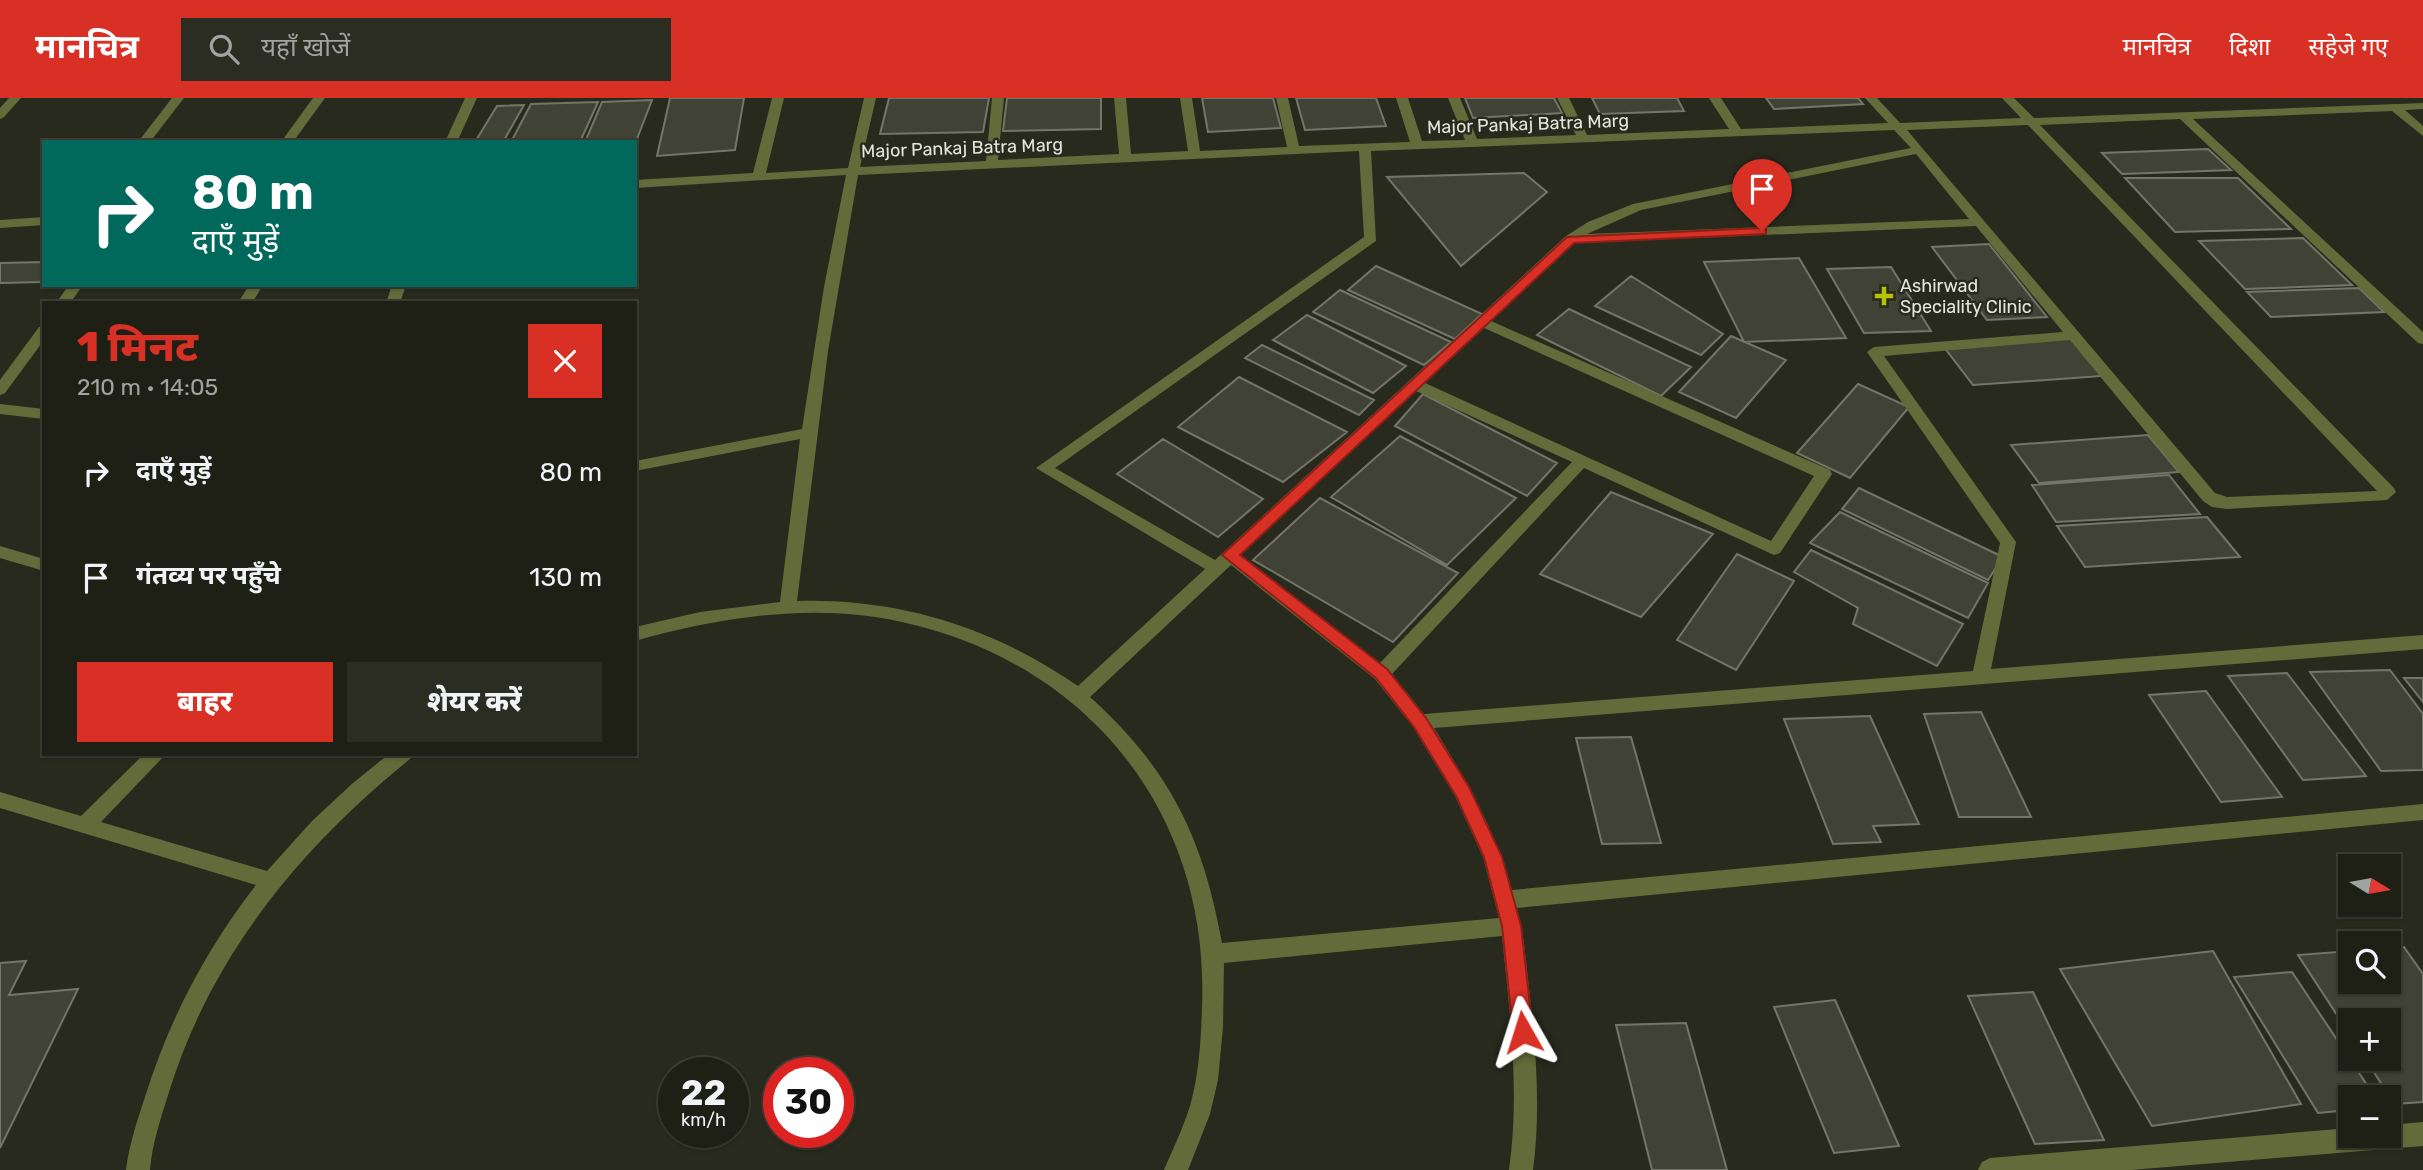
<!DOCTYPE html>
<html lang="hi">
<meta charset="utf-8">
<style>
body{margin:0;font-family:Rubik,"Noto Sans Devanagari",sans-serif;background:#2b2d23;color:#f1f3f6;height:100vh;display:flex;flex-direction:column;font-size:26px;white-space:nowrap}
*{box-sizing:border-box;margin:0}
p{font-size:23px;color:#a1a3a1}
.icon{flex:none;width:38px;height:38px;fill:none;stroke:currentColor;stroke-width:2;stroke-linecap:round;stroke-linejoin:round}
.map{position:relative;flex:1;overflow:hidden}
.details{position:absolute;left:42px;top:203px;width:595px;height:455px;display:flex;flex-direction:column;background:#1e2016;border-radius:0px;box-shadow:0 2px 5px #0004,0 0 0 2px #3c3e35}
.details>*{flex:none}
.top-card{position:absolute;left:42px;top:42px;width:595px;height:147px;border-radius:0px;box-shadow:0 2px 5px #0004,0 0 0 2px #3c3e35;background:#00695c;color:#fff;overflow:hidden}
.needle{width:46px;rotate:101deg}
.buttons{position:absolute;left:2338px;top:756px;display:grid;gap:14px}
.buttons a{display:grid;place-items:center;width:63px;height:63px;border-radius:0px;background:#1e2016;box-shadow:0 2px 5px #0004,0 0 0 2px #3c3e35;font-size:35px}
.speed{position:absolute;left:658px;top:959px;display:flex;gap:14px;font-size:35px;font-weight:700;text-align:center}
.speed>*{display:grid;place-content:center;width:91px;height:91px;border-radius:50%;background:#1e2016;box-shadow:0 2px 5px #0004,0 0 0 2px #3c3e35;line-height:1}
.speed small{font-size:18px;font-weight:400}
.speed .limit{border:10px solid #d22;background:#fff;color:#111}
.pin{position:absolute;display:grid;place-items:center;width:60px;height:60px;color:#fff;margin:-72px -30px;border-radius:50% 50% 50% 0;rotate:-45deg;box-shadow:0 0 7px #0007}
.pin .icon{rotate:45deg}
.me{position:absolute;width:77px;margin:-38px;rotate:354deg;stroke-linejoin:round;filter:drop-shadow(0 0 5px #0008)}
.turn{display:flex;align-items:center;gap:24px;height:147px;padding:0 35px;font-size:32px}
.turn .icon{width:91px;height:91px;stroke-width:2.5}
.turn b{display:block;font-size:49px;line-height:60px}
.round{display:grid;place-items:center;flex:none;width:74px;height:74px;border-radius:0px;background:#2b2d23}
.summary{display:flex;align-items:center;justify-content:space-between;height:119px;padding:0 35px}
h1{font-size:42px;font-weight:800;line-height:52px;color:#d93025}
.action{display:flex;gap:14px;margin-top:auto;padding:14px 35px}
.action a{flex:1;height:80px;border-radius:0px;background:#d93025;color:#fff;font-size:28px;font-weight:800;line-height:80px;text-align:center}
.action a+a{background:#2b2d23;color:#f1f3f6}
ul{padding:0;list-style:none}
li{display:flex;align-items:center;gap:21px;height:105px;padding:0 35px}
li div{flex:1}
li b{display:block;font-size:26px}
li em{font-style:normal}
header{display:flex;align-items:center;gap:42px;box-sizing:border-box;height:98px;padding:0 35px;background:#d93025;color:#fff}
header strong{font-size:33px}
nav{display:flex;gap:38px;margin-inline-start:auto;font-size:24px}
.search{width:490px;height:63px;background:#2b2d23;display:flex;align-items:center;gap:18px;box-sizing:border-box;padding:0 24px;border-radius:0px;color:#a1a3a1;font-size:26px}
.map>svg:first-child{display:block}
.building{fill:#3f4235;stroke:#727567;stroke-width:2}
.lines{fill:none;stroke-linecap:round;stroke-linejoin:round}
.minor{fill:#636b3a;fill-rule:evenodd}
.route{fill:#d93025;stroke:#8d1f18;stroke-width:2}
.poi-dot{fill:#b0c500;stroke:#282a1e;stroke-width:2.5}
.labels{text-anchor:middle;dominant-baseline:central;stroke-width:5;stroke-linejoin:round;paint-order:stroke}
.far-street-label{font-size:18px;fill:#e4e6dd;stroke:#282a1e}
.far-poi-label{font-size:18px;fill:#e4e6dd;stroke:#282a1e;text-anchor:start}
</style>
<header>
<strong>मानचित्र</strong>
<div class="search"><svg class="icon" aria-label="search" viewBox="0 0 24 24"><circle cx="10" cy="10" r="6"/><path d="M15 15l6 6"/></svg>यहाँ खोजें</div>
<nav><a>मानचित्र</a><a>दिशा</a><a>सहेजे गए</a></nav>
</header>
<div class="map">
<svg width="2423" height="1072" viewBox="0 0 2423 1072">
<rect width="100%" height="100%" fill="#282a1e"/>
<path class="building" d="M670,0H744L735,52L657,58Z
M889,0H989L983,34L880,36Z
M1007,0H1101V31L1003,33Z
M1202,0H1273L1281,30L1208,34Z
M1296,0H1376L1386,28L1305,32Z
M1465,0H1554L1562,15L1473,20Z
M1592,0H1677L1684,13L1600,16Z
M1766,0H1858L1863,6L1774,11Z
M652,2L635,46L585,44L602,4Z
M598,4L580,44H511L531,6Z
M524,7L503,44H475L497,8Z
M2208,51L2231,72L2122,76L2102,55Z
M1524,75L1547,94L1461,168L1387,79Z
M2125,80H2238L2291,131L2175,134Z
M2303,140L2352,187L2245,191L2199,143Z
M1989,146L2047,219L1987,222L1932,149Z
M1799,160L1846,240L1744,244L1704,164Z
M44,164V184L0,185V165Z
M1376,168L1482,216L1455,241L1348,192Z
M1891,169L1931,233L1864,235L1827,171Z
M1631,178L1723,236L1701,257L1595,208Z
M2359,190L2384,214L2271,219L2247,194Z
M1340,192L1451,244L1424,267L1313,214Z
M1569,211L1691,269L1661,298L1537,237Z
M1307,217L1406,268L1373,295L1273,242Z
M1731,238L1786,262L1736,320L1679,294Z
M2071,240L2102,278L1973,287L1944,249Z
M1262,247L1374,302L1359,317L1245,260Z
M1239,279L1347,334L1283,384L1178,329Z
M1858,286L1909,309L1850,380L1797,355Z
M1423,296L1557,365L1527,398L1395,328Z
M2148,337L2179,374L2039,385L2011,347Z
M1400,338L1516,400L1447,467L1331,399Z
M1163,341L1263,401L1218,439L1117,376Z
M2169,377L2200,416L2056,424L2032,387Z
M1859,390L2003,459L1988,482L1842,411Z
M1611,394L1713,436L1641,519L1540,476Z
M1320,400L1458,475L1393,544L1253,462Z
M1840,414L1988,485L1968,520L1810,445Z
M2207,419L2240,459L2085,469L2057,428Z
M1811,452L1963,526L1937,568L1853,526L1858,510L1794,474Z
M1737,456L1794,483L1736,572L1677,542Z
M2390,572L2423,616V672L2381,673L2310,574Z
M2287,575L2366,678L2303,682L2228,578Z
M2404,580H2423V604Z
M2206,593L2282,699L2221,704L2149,597Z
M1981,614L2031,719H1959L1924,616Z
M1870,618L1919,726L1873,728L1881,744L1833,746L1784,621Z
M1631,639L1661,745L1602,746L1576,640Z
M2404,849L2423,876V1004L2395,1006L2365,961H2389V922H2350V937L2298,857L2350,853V884H2389V850Z
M2213,853L2301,1006L2152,1028L2060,871Z
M26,863L9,897L78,891L0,1050V865Z
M2292,874L2375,999H2350V1012L2318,1015L2234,879Z
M2033,894L2104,1042L2035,1046L1968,898Z
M1835,902L1899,1048L1834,1055L1774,909Z
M1686,925L1727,1072H1652L1616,927Z"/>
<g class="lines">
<path class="minor" d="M9,0H21L4,19L0,21V10Z
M172,0H184L150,44H138Z
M313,0H325L293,44H281Z
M465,0H477L457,44H445Z
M772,0H784L766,75L848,70L864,0H876L860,69L986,63L992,0H1004L998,62L1119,56L1114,0H1126L1131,56L1188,53L1180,0H1192L1200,53L1287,49L1276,0H1288L1299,48L1410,44L1396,0H1408L1422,43L1465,42L1448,0H1460L1477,41L1576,37L1557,0H1569L1587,37L1729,31L1709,0H1721L1741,31L1888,25L1865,0H1877L1900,25L2021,20L2002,0H2014L2034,20L2423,5V11L2405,12L2423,28V38L2392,13L2193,21L2423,234V246L2418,245L2180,21L2040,27L2394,390L2396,394L2387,402L2227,411L2212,409L2203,403L2070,242L1884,258L2016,444L1991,571L2423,537V551L1434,630C1466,682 1496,733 1512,792L2423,706V722L1517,810C1524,836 1526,863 1529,890C1536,950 1541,1012 1533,1072H1509C1520,995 1510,916 1502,838L1224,865L1223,929L1218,982L1210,1016L1188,1072H1164C1173,1051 1183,1030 1190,1008C1199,976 1201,942 1202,909C1210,716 1089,565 902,524C814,504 721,519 635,543V529L700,514L780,504L800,341L635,373V363L802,331L824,189L846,77L635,90V82L753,75ZM2028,27L2377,393L2227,399L2215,395L1907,32ZM1894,32L1911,50L1633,106L1588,124L1566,138L1215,462L1055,370L1376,143L1371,53ZM1359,53L1364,139L1036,370L1205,471L1078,588C994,530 900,500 797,503L828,253L858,77ZM1916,56L1969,121L1587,136L1641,112ZM1976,128L2063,234L1874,249L1867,254L2000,445L1973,573L1424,616L1392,576L1584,370L1774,457L1780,455L1832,376L1830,372L1491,223L1575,145ZM1484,230L1814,378L1771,443L1425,285ZM1416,293L1572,364L1380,565L1241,457ZM1231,467L1375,581L1413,629L1455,698L1483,759L1499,820L1222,845C1203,740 1170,671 1090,599Z
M44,119V127L0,130V122Z
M69,187H83L70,205H56Z
M249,187H263L252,205H238Z
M392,187H406L400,205H386Z
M44,228V242L5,295L0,297V282L39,229Z
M0,306L44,311V321L0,316Z
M0,448L44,461V473L0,460Z
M144,656H166L101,724L267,773L312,723L353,685L389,656H412L410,661C300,750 211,858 169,994C161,1020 152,1045 150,1072H126C129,1047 137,1023 145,999C169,922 206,851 256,787L0,710V694L81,718Z
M2423,1024V1048L2131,1072H1978L1982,1064L1990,1060L2350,1030V1038H2389V1027Z"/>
</g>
<path class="route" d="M1762,130L1766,131V136L1574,145L1240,457L1387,571L1426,620L1469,689L1502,759L1521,828L1533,934L1530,941L1523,944L1516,941L1513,934L1502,828L1484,759L1456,698L1414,629L1376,580L1222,457L1567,139Z"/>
<path class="poi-dot" d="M1880.5 187.5h7v7h7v7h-7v7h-7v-7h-7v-7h7z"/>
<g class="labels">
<g class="far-street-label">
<text transform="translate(1528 26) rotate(-2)">Major Pankaj Batra Marg</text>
<text transform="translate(962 50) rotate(-2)">Major Pankaj Batra Marg</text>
</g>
<g class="far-poi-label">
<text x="1900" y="188">Ashirwad<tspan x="1900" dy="21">Speciality Clinic</tspan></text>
</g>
</g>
</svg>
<div class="buttons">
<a><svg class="needle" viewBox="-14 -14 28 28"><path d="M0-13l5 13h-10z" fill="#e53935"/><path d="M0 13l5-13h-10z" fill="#a1a3a1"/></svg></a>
<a><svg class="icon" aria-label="search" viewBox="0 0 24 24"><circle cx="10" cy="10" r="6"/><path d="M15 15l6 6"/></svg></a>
<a>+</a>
<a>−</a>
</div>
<div class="speed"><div>22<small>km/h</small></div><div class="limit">30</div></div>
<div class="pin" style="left:1762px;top:133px;background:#d93025"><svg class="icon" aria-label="arrive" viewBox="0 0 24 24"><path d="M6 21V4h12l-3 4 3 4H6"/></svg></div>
<svg class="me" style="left:1523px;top:934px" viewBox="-20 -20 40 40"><path d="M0-17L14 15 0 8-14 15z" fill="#d93025" stroke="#fff" stroke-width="4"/></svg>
<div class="top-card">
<div class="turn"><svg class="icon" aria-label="right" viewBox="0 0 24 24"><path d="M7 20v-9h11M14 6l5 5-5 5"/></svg><div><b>80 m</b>दाएँ मुड़ें</div></div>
</div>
<section class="details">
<div class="summary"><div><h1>1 मिनट</h1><p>210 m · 14:05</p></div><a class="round" style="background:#d93025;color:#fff"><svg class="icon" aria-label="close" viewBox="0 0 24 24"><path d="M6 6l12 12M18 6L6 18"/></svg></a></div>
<ul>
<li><svg class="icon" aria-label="right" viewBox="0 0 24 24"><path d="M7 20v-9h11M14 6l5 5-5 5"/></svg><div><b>दाएँ मुड़ें</b></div><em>80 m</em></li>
<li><svg class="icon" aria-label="arrive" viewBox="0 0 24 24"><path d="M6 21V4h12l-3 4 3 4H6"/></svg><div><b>गंतव्य पर पहुँचे</b></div><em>130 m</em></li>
</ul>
<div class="action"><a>बाहर</a><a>शेयर करें</a></div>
</section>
</div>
